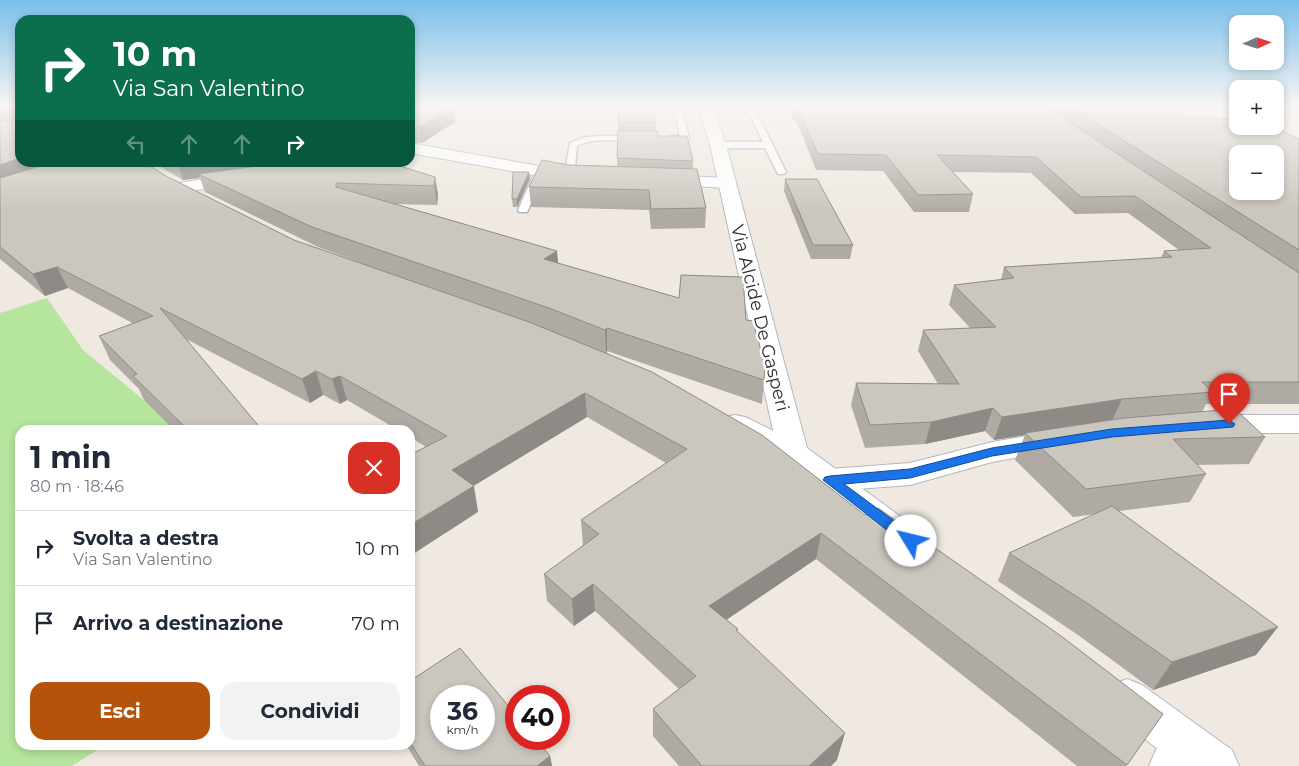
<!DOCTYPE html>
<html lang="it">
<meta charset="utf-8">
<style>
body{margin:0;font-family:Montserrat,sans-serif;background:#f2f2f3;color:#1f2937;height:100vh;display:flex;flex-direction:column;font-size:19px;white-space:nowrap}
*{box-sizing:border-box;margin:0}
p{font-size:16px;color:#747a83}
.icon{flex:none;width:28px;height:28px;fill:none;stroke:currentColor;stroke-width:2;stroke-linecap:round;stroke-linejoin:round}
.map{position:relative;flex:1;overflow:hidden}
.sheet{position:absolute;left:15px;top:425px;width:400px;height:325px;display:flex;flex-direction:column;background:#fff;border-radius:15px;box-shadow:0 2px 8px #0003}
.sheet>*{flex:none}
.top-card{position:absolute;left:15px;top:15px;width:400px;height:152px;border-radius:15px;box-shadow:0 2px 8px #0003;background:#0b6e4f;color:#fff;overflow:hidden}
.needle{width:32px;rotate:87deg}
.tools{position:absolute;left:1229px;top:15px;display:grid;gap:10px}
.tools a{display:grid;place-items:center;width:55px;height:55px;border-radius:10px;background:#fff;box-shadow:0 2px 8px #0003;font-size:25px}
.speed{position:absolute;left:430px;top:685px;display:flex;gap:10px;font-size:25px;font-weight:700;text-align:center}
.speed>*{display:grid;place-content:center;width:65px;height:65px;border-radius:50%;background:#fff;box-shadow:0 2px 8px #0003;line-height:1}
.speed small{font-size:12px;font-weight:400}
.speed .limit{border:8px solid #d22;background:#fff;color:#111}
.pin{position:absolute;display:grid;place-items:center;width:42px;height:42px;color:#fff;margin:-51px -21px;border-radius:50% 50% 50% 0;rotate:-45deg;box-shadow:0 0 5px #0007}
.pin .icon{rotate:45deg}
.me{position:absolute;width:55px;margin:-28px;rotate:306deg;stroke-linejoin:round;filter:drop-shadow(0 0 4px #0008)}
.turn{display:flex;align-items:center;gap:18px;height:105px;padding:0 15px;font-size:22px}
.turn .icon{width:65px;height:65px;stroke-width:2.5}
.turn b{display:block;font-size:35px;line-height:42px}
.lanes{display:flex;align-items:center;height:48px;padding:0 15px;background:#0003;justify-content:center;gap:25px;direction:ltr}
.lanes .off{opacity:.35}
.round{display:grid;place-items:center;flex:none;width:52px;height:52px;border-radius:15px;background:#f2f2f3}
.head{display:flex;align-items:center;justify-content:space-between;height:85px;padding:0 15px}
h1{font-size:30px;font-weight:700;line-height:38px}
.action{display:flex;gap:10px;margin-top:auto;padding:10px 15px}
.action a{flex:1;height:58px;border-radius:15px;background:#b45309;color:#fff;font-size:20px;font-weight:700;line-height:58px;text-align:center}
.action a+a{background:#f2f2f3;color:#1f2937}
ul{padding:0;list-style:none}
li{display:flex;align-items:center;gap:15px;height:75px;padding:0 15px;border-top:1px solid #e0e1e3}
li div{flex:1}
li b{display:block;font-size:19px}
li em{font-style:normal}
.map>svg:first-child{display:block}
.green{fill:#b6e59e}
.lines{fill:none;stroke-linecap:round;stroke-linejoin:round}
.service-casing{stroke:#b4b7c1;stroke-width:3}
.minor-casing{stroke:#b4b7c1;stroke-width:2}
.tertiary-casing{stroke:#b4b7c1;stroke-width:2}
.service{fill:#fff;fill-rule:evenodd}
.minor{fill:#fff;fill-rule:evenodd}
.tertiary{fill:#fff;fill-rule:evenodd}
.wall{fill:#afaba4}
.shaded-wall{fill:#8e8b86}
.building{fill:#cbc7bf;stroke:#8e8b86;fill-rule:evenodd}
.route{fill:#1a73e8;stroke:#114b97}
.labels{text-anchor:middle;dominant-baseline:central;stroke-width:5;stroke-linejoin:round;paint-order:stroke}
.street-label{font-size:18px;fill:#2e2e2e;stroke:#fff}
</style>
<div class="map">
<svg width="1299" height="766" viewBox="0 0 1299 766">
<rect width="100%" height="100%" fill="#efe9e1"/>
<path class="green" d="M47,298L83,350L180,430H20V745H105L72,766H0V313Z"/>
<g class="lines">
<g class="service-casing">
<path id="service" d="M673,105H681L689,139L688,141L670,142L666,139L670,136H680Z
M745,105H753L786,172L784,174H778L765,148H718L714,145L718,142H763Z
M604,136H637L641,139L637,142C618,141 594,137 577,146L574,177L569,180L566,179L564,177L570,143L586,137Z
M538,173L543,176L528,210L527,212H519L518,210L533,176Z"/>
</g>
<g class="minor-casing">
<path id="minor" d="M1189,105H1208L1238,117V126H1243H1233L1191,108Z
M410,143L573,172L579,173L582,177L579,181L573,182L410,153Z
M238,174L244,175L247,179L244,183L178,193L172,192L169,188L172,184L178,183Z
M663,175L727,178L733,179L736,183L733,187L727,188L657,184L654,180L657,176Z
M735,415L745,417L804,446L808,453L804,460L793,463L782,460L725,431L720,424L725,417Z
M1214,415H1299V433H1214L1204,431L1199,424L1204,417Z
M1057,431L1068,434L1072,441L1068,448L992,462L910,485L830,491L819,488L814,480L819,472L830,469L910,463L992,442Z
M1185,721L1201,728L1208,743L1197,766H1149L1156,750L1169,728Z"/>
</g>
<g class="tertiary-casing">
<path id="tertiary" d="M698,105H712L726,145L807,448L912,525L917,534L912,543L900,547L888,543L782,460L778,453L710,145Z
M1127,679L1142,685L1232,750L1239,766H1179L1112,713L1106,699L1112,685Z"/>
</g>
<use href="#service" class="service"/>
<use href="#minor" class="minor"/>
<use href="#tertiary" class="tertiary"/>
</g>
<path class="wall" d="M0,105H20V162L164,175L294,240L388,273L318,247L205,192L200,178L183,180L152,162H393L391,164L435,177L438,195L437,205L392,204L558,263L746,320L757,339L764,380L762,404L607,351V353L865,515L1163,714L1126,766H1077L816,559L726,620L738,629L737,631L837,760L831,766H679L653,736V709L679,689L595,611L574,626L547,601L544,574L583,546L581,520L666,463L587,417L473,486L478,512L426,447L410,437V430H398L347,400L340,404L323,395L310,403L186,339L262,430H174L144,400L139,389L110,360L99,336L134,324L68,288L45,296L0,259Z
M410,105L453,106L455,122L422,143L410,142Z
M784,105H1163L1189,118L1299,139V404H1206L1202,412L1265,437L1249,464L1197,465L1206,474L1190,502L1119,511L1256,655L1153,690L1078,635L998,581L1009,553L1096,514L1073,517L1015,460L1025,435L994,440L985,431L925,444L865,448L851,405L856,383L938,384L918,351L923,330L970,328L949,305L954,285L1001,280L1004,267L1161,258L1164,251L1179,250L1128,213L1075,214L1031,173L953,172L973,194L969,212H914L883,171L816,170L800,129Z
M618,122H656V131L658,136L693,161V169L706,208L705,228L651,229L649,210L531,207L529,187L568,165L617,166Z
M529,172L530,179L517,207H513L512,199Z
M785,179L853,245L850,259H811L784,191Z
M410,681L550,756L552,766H419L406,745H410Z"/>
<path class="shaded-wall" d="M453,106L455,122L422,143L419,127Z
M20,158V162H71L0,186V165Z
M177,162H320L198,174L200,178L183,180Z
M529,172L530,179L517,207V199Z
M435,177L438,195L437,205L434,186Z
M557,251L559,272L544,259Z
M57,267L68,288L45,296L33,274Z
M607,328V351L606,354L605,330Z
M316,371L323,395L310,403L302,379Z
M340,376L347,400L340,404L332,379Z
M585,393L587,417L457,496L452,470Z
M1122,399L1112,421L1025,433V435L994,440L1002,417Z
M993,408L985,431L925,444L931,422Z
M474,486L478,512L410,556V525Z
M821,533L816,559L707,633L709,606Z
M593,584L595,611L574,626L572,599Z
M1278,627L1256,655L1153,690L1172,662Z
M845,733L837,760L831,766H809Z
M550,756L552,766H537Z"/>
<path class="building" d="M0,105H20V158L0,165V120L13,122L14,110L0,108Z
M410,105H452L453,106L419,127L410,125Z
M619,105H655L656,122H618Z
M795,105H1043L1299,273V382H1202L1213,392L1122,399L1002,417L993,408L931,422L870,425L856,383L959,384L923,330L996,327L954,285L1014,278L1004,267L1172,257L1164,251L1211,248L1135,196L1081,197L1036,157L937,155L973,194L918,195L886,155L818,154L801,115Z
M1067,105H1163L1189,118H1238V126H1271L1299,139V250ZM1238,154H1275V191H1238Z
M618,131H657L658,136H687L693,161L617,158Z
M542,160L568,165L697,169L706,208L651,209L649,190L529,187Z
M54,162H144L164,175L294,240L529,322L652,372L762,435L865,515L878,508L1061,636L1163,714L1127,765L821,533L709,606L738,629L736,630L845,733L809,766H702L653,709L696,676L593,584L572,599L544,574L599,534L581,520L687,449L585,393L452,470L474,486L410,525V455L447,436L340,376L332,379L316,371L302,379L160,308L262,430H188L133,376L137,374L99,336L153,316L57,267L33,274L0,247V178Z
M287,162H387L435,177L434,186L336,183V187L557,251L544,259L679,298L681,275L743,277L746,320L754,321L757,339H758L765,366L764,380L607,328L605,330L549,308L312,227L198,174Z
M513,172H529L517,199H512Z
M785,179H817L853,245H813Z
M1235,409L1265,437L1173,439L1206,474L1086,489L1025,433L1124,418Z
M1112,506L1278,627L1172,662L1093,607L1009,553Z
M460,648L516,715V739H536L550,756L537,766H425L410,742V681ZM441,696H484V739H441Z"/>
<linearGradient id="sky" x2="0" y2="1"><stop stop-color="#7abfeb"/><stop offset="0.5" stop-color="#f8f5f2"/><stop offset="1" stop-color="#f8f5f2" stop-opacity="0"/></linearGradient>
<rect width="1299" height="212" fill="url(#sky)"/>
<path class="route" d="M1229,420L1235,424L1233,427L1112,437L992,456L910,478L844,484L916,537L918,541L916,545L911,547L906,545L823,480L825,477L830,476L910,469L992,448L1112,429Z"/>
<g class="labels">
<g class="street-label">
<text transform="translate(760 318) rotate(76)">Via Alcide De Gasperi</text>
</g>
</g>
</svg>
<div class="tools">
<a><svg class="needle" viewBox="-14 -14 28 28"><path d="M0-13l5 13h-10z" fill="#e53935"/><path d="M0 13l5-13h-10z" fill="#747a83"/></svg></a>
<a>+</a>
<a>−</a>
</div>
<div class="speed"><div>36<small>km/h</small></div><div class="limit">40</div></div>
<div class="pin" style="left:1229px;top:424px;background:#d93025"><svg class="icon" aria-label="arrive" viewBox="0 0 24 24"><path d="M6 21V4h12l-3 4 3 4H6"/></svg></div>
<svg class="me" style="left:911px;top:541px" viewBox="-20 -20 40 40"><circle r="19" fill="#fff"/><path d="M0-13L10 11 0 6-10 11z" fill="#1a73e8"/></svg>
<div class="top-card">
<div class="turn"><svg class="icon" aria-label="right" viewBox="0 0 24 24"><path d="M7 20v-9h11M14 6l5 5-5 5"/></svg><div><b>10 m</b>Via San Valentino</div></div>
<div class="lanes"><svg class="icon off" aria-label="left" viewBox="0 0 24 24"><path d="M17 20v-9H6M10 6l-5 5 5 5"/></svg><svg class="icon off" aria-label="ahead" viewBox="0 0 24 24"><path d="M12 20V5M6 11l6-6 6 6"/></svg><svg class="icon off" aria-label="ahead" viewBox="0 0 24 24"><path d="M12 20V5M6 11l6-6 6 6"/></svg><svg class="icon" aria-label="right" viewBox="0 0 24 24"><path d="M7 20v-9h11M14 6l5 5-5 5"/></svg></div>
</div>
<section class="sheet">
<div class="head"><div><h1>1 min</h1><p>80 m · 18:46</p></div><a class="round" style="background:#d93025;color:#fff"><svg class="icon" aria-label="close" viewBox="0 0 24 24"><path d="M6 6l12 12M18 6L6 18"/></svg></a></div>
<ul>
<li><svg class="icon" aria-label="right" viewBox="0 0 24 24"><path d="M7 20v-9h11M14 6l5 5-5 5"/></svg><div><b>Svolta a destra</b><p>Via San Valentino</p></div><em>10 m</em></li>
<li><svg class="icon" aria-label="arrive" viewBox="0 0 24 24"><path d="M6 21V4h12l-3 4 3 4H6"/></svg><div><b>Arrivo a destinazione</b></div><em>70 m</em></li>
</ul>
<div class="action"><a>Esci</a><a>Condividi</a></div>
</section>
</div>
